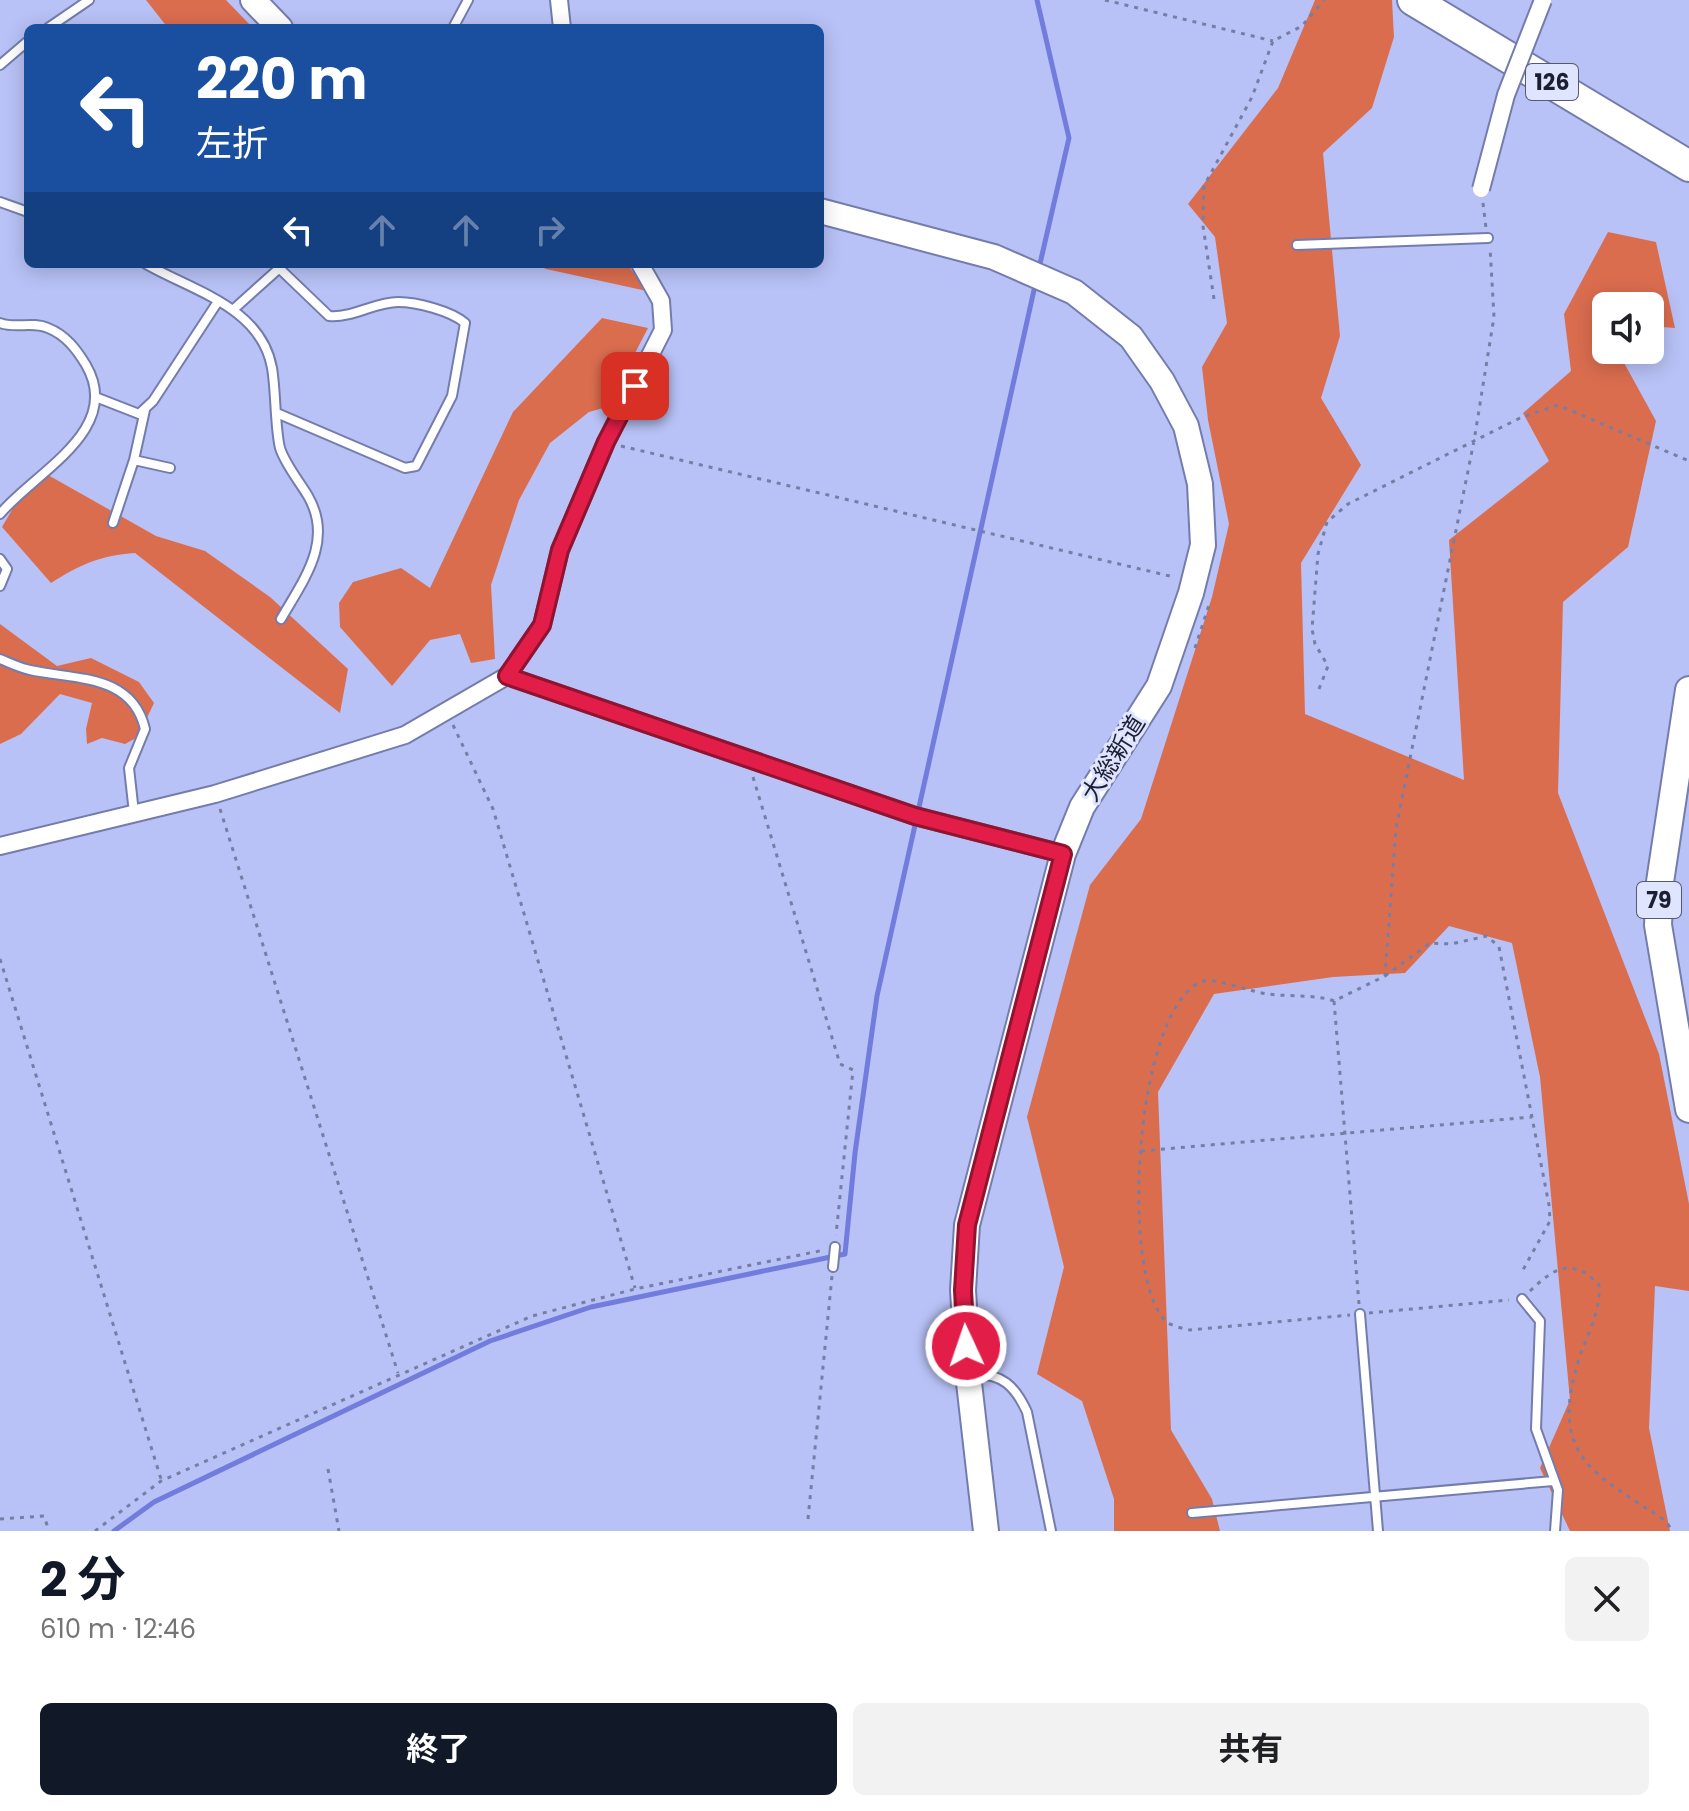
<!DOCTYPE html>
<html lang="ja">
<meta charset="utf-8">
<style>
body{margin:0;font-family:Poppins,"Noto Sans JP",sans-serif;background:#f2f2f2;color:#202124;height:100vh;display:flex;flex-direction:column;font-size:30px;white-space:nowrap}
*{box-sizing:border-box;margin:0}
p{font-size:26px;color:#757577}
.icon{flex:none;width:44px;height:44px;fill:none;stroke:currentColor;stroke-width:2;stroke-linecap:round;stroke-linejoin:round}
.map{position:relative;height:1531px;overflow:hidden}
.drawer{display:flex;flex-direction:column;background:#fff;flex:1}
.drawer>*{flex:none}
.top-card{position:absolute;left:24px;top:24px;width:800px;height:244px;border-radius:12px;box-shadow:0 4px 20px #0003;background:#1a4fa0;color:#fff;overflow:hidden}
.fabs{position:absolute;left:1592px;top:292px;display:grid;gap:16px}
.fabs a{display:grid;place-items:center;width:72px;height:72px;border-radius:12px;background:#fff;box-shadow:0 4px 20px #0003;font-size:40px}
.pin{position:absolute;display:grid;place-items:center;width:68px;height:68px;color:#fff;margin:-34px;border-radius:16px;box-shadow:0 4px 12px #0006}
.me{position:absolute;width:88px;margin:-44px;rotate:357deg;stroke-linejoin:round;filter:drop-shadow(0 0 6px #0008)}
.turn{display:flex;align-items:center;gap:28px;height:168px;padding:0 40px;font-size:36px}
.turn .icon{width:104px;height:104px;stroke-width:2.5}
.turn b{display:block;font-size:56px;line-height:68px}
.lanes{display:flex;align-items:center;height:76px;padding:0 40px;background:#0003;justify-content:center;gap:40px;direction:ltr}
.lanes .off{opacity:.35}
.round{display:grid;place-items:center;flex:none;width:84px;height:84px;border-radius:12px;background:#f2f2f2}
.summary{display:flex;align-items:center;justify-content:space-between;height:136px;padding:0 40px}
h1{font-size:48px;font-weight:700;line-height:60px;color:#111827}
.action{display:flex;gap:16px;margin-top:auto;padding:16px 40px}
.action a{flex:1;height:92px;border-radius:12px;background:#111827;color:#fff;font-size:32px;font-weight:700;line-height:92px;text-align:center}
.action a+a{background:#f2f2f2;color:#202124}
.map>svg:first-child{display:block}
.forest{fill:#db6d4f}
.lines{fill:none;stroke-linecap:round;stroke-linejoin:round}
.stream{stroke:#717cdc;stroke-width:5}
.lane-casing{stroke:#747cac;stroke-width:12}
.street-casing{stroke:#747cac;stroke-width:20}
.secondary-casing{stroke:#747cac;stroke-width:28}
.primary-casing{stroke:#747cac;stroke-width:30}
.highway-casing{stroke:#747cac;stroke-width:34}
.path{stroke:#777ea4;stroke-width:3;stroke-dasharray:4 6;stroke-linecap:butt}
.lane{stroke:#fff;stroke-width:8}
.street{stroke:#fff;stroke-width:16}
.secondary{stroke:#fff;stroke-width:24}
.primary{stroke:#fff;stroke-width:26}
.highway{stroke:#fff;stroke-width:30}
.street-bridge-casing{stroke:#747cac;stroke-width:20;stroke-linecap:butt}
.street-bridge{stroke:#fff;stroke-width:16}
.route-casing{stroke:#92132f;stroke-width:20}
.route{stroke:#e11d48;stroke-width:14}
.labels{text-anchor:middle;dominant-baseline:central;stroke-width:6;stroke-linejoin:round;paint-order:stroke}
.shield{fill:#dfe4ff;stroke:#565a70;stroke-width:2}
.shield-label{font-size:22px;font-weight:bold;fill:#1c1f32}
.street-label{font-size:24px;fill:#1c1f32;stroke:#dfe4ff}
</style>
<div class="map">
<svg width="1689" height="1531" viewBox="0 0 1689 1531">
<rect width="100%" height="100%" fill="#b8c2f6"/>
<path class="forest" d="M146,0H226L253,28H168Z
M1315,0H1392L1394,37L1372,108L1323,153L1340,336L1321,398L1361,465L1301,563L1305,714L1464,780L1449,540L1549,461L1523,413L1571,371L1564,314L1608,232L1656,242L1675,328L1650,326V306H1606V322L1602,323L1606,330V350H1617L1656,421L1628,547L1563,602L1558,793L1659,1054L1689,1204V1291L1655,1286L1649,1428L1670,1531H1570L1540,1468L1570,1400L1540,1077L1512,943L1449,926L1405,973L1333,977L1214,994L1158,1092L1171,1430L1212,1499L1220,1531H1114V1499L1082,1401L1037,1374L1064,1267L1027,1117L1090,885L1141,819L1212,597L1229,524L1208,420L1202,367L1227,323L1215,237L1188,204L1278,88Z
M534,264H627L647,291L546,269Z
M602,318L648,328L607,407L589,412L550,443L519,500L491,585L495,659L471,663L460,634L430,640L392,686L340,627L339,603L353,582L401,568L430,588L513,412Z
M48,475L156,536L205,551L270,597L348,669L340,713L135,553C101,555 79,565 51,583L2,527L23,491Z
M0,624L57,666L91,658L139,682L154,703L138,737L125,744L102,738L87,744L86,729L92,703L60,694L21,734L0,744Z"/>
<g class="lines">
<path class="stream" d="M1037,0L1069,138L1039,268
M114,1531L154,1502L490,1341L591,1307L845,1254L855,1153L877,996L1036,281"/>
<g class="lane-casing">
<path id="lane" d="M48,28L89,0
M453,28L468,0
M0,65L28,41
M0,202L28,212
M1297,245L1488,238
M146,264C193,291 261,307 272,368C276,391 275,428 280,448C285,464 299,481 308,496C334,541 304,579 281,619
M235,308L284,264
M0,323C15,329 32,321 48,328C66,335 77,350 86,365C124,430 35,472 0,514
M98,398L139,414L153,401L217,303
M279,414L405,468L416,466L452,396L465,323C451,311 417,302 398,302C375,302 353,318 329,316L280,269
M134,460L170,468
M113,523L134,460L145,410
M0,559L7,569L0,586
M0,659C10,663 20,668 30,670C74,680 132,673 145,729L129,768L134,813
M833,1267L835,1247
M1522,1299L1540,1321L1536,1429L1558,1490L1555,1531
M1360,1314L1378,1531
M972,1374C1002,1373 1015,1386 1027,1412L1051,1531
M1192,1513L1553,1481"/>
</g>
<g class="street-casing">
<path id="street" d="M559,0L562,28
M507,676L915,816L1063,854
M0,846L215,794L405,735L507,676L542,625L560,550L606,442L663,330L661,301L640,264"/>
</g>
<g class="secondary-casing">
<path id="secondary" d="M253,0L280,28
M820,211L994,257L1074,292L1131,337L1162,381L1186,426L1200,484L1203,545L1191,593L1159,686L1082,807L1063,854L967,1225L963,1290L968,1374L986,1531"/>
</g>
<g class="primary-casing">
<path id="primary" d="M1689,690L1660,882L1658,925L1689,1109"/>
</g>
<g class="highway-casing">
<path id="highway" d="M1413,0L1689,166"/>
</g>
<path class="path" d="M1105,0L1273,41
M1483,203L1486,228
M1214,299L1203,226L1204,186L1252,97L1273,41L1302,26L1324,0
M621,446L1174,577
M1195,648L1210,602
M1319,689L1328,666L1315,644L1312,629L1318,554L1327,522L1348,504L1520,418L1558,405L1689,461
M453,725L493,809L635,1288
M753,777L840,1064L853,1070L836,1235
M220,809L398,1373
M0,959L161,1479
M1385,976L1430,943L1451,944L1487,936L1499,947L1549,1205L1550,1221L1523,1270
M1334,1001C1314,994 1290,997 1268,994C1254,992 1241,987 1227,984C1217,981 1207,978 1197,984C1136,1019 1120,1265 1163,1318C1169,1326 1181,1328 1190,1330L1350,1315
M1141,1151L1532,1117
M1530,1291C1554,1268 1572,1256 1599,1285C1601,1310 1588,1333 1580,1356C1547,1456 1593,1473 1666,1521L1672,1531
M1359,1304L1334,1001L1385,976L1396,828L1474,441L1494,317L1490,247
M1369,1313L1509,1300
M328,1469L339,1531
M0,1519L44,1516L49,1531
M808,1519L832,1276
M95,1531L161,1481L532,1316L635,1289L824,1250"/>
<use href="#lane" class="lane"/>
<use href="#street" class="street"/>
<use href="#secondary" class="secondary"/>
<use href="#primary" class="primary"/>
<use href="#highway" class="highway"/>
<g class="street-bridge-casing">
<path id="street-bridge" d="M1481,189L1506,95L1543,0"/>
</g>
<use href="#street-bridge" class="street-bridge"/>
</g>
<g class="lines">
<g class="route-casing">
<path id="route" d="M635,386L606,442L560,550L542,625L507,676L915,816L1063,854L967,1225L963,1290L966,1346"/>
</g>
<use href="#route" class="route"/>
</g>
<g class="labels">
<g class="shield">
<rect x="1526" y="64" width="52" height="36" rx="6"/>
<rect x="1637" y="882" width="44" height="36" rx="6"/>
</g>
<g class="shield-label">
<text x="1552" y="82">126</text>
<text x="1659" y="900">79</text>
</g>
<g class="street-label">
<text transform="translate(1113 758) rotate(-58)">大総新道</text>
</g>
</g>
</svg>
<div class="fabs">
<a><svg class="icon" aria-label="sound" viewBox="0 0 24 24"><path d="M4 9h4l5-4v14l-5-4H4zM17 9q2 3 0 6"/></svg></a>
</div>
<div class="pin" style="left:635px;top:386px;background:#d93025"><svg class="icon" aria-label="arrive" viewBox="0 0 24 24"><path d="M6 21V4h12l-3 4 3 4H6"/></svg></div>
<svg class="me" style="left:966px;top:1346px" viewBox="-20 -20 40 40"><circle r="17" fill="#e11d48" stroke="#fff" stroke-width="3"/><path d="M0-11L8 9 0 5-8 9z" fill="#fff"/></svg>
<div class="top-card">
<div class="turn"><svg class="icon" aria-label="left" viewBox="0 0 24 24"><path d="M17 20v-9H6M10 6l-5 5 5 5"/></svg><div><b>220 m</b>左折</div></div>
<div class="lanes"><svg class="icon" aria-label="left" viewBox="0 0 24 24"><path d="M17 20v-9H6M10 6l-5 5 5 5"/></svg><svg class="icon off" aria-label="ahead" viewBox="0 0 24 24"><path d="M12 20V5M6 11l6-6 6 6"/></svg><svg class="icon off" aria-label="ahead" viewBox="0 0 24 24"><path d="M12 20V5M6 11l6-6 6 6"/></svg><svg class="icon off" aria-label="right" viewBox="0 0 24 24"><path d="M7 20v-9h11M14 6l5 5-5 5"/></svg></div>
</div>
</div>
<section class="drawer">
<div class="summary"><div><h1>2 分</h1><p>610 m · 12:46</p></div><a class="round"><svg class="icon" aria-label="close" viewBox="0 0 24 24"><path d="M6 6l12 12M18 6L6 18"/></svg></a></div>
<div class="action"><a>終了</a><a>共有</a></div>
</section>
